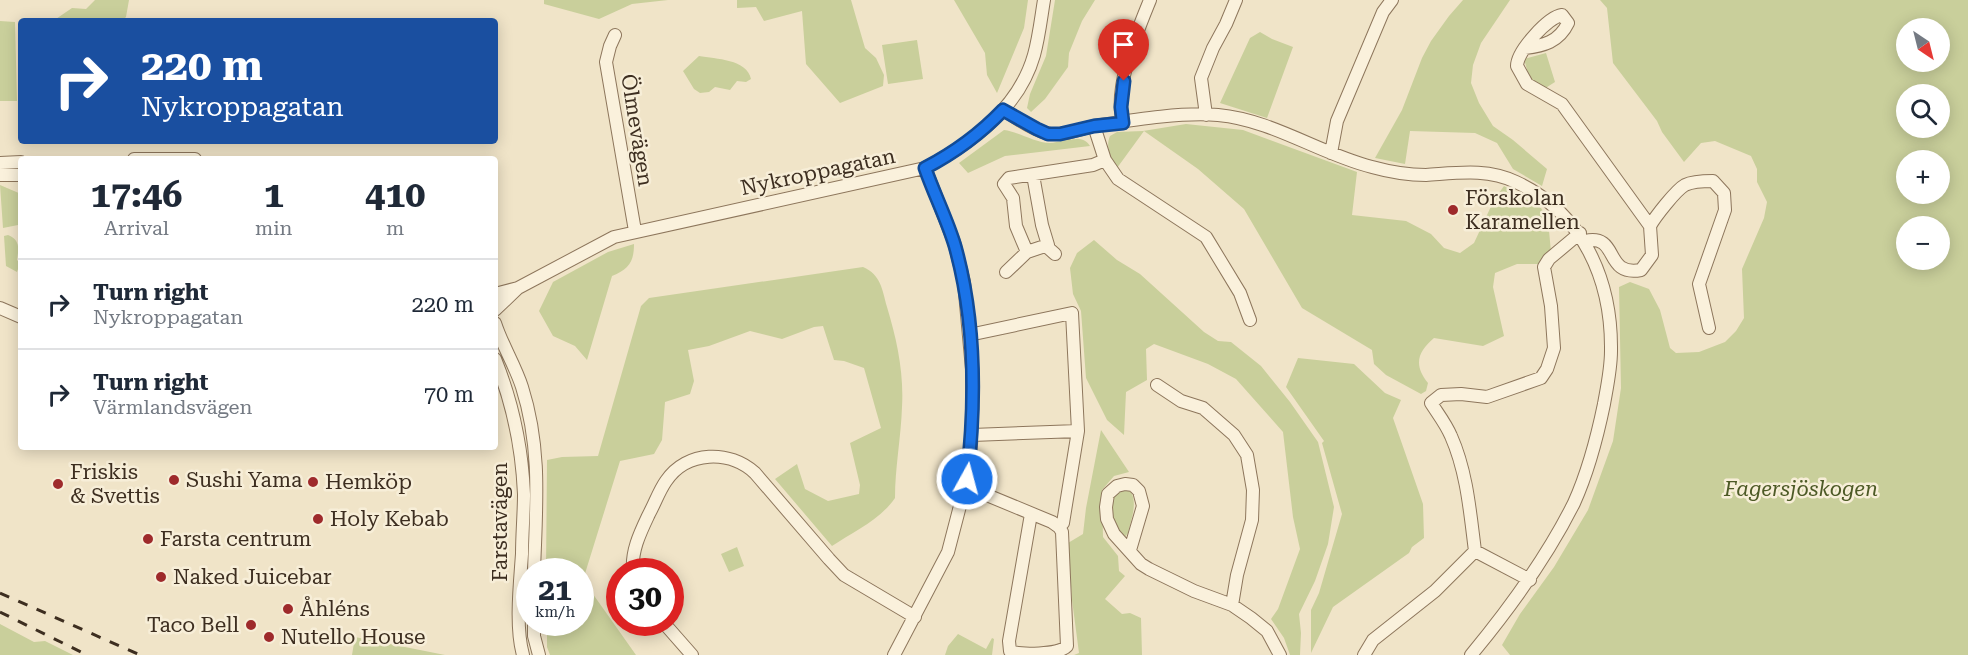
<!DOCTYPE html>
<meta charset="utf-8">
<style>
body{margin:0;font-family:"Roboto Serif",serif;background:#f6f6f7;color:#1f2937;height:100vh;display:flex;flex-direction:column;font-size:22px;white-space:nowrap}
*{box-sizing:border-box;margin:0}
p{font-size:20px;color:#747a83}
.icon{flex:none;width:33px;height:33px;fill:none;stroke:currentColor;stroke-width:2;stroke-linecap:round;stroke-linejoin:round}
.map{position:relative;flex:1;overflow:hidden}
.panel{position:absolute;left:18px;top:156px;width:480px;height:294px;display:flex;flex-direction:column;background:#fff;border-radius:6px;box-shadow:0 3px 15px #0003}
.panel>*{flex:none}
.banner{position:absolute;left:18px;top:18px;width:480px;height:126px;border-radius:6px;box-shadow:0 3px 15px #0003;background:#1a4fa0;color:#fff;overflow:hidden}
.needle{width:39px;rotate:145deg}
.tools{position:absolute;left:1896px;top:18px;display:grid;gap:12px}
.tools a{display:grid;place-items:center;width:54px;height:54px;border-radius:50%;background:#fff;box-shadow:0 3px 15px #0003;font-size:30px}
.speed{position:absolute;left:516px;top:558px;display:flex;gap:12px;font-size:30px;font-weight:700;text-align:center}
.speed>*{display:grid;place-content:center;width:78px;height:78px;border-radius:50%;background:#fff;box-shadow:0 3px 15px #0003;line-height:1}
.speed small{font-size:15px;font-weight:400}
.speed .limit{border:9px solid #d22;background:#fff;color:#111}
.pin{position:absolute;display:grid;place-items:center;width:51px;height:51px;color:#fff;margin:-62px -26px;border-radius:50% 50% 50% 0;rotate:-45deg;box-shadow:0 0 6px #0007}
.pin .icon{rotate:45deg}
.me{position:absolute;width:66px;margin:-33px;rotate:7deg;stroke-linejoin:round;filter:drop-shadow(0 0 4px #0008)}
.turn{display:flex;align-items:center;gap:21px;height:126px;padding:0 24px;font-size:27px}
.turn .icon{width:78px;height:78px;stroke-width:2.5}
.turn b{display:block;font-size:42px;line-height:51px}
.eta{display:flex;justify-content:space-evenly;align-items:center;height:102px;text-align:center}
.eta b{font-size:36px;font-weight:700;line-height:42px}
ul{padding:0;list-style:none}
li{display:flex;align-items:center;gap:18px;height:90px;padding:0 24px;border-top:2px solid #e0e1e3}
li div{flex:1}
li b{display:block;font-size:22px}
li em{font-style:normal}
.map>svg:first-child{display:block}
.green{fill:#c9cf9b;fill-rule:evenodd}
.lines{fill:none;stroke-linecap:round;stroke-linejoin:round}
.minor-casing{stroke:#8d765c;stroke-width:14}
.minor{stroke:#faf1dc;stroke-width:12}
.rail{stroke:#3d2e20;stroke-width:3;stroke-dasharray:10 10;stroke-linecap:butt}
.route-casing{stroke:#114b97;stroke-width:15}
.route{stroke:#1a73e8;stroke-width:10}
.poi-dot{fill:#9e2a2b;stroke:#f7eed8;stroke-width:2}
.labels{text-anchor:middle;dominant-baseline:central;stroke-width:5;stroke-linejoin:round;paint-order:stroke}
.street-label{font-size:21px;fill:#3d2e20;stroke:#f7eed8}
.poi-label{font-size:21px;fill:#3d2e20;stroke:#f7eed8;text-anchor:start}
.park-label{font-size:21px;font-style:italic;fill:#4d5a26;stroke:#f7eed8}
</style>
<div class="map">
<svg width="1968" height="655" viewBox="0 0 1968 655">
<rect width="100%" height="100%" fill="#f0e4c8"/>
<path class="green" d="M95,0H129L126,17L122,21H53L72,8L86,9Z
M544,0H668L632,4L599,19L544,4Z
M737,0H851L865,48L876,58L884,75L883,86L840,103L806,64L802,11L764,21L756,7L737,8Z
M954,0H1028L1024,28L997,93L987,75L985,53Z
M1055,0H1095L1082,21L1069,53L1068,67L1045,99L1031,112L1027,108L1030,94L1046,56Z
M1463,0H1510L1481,43L1473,65L1471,83L1479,103L1493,126L1513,140L1547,169L1542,186L1513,169L1497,143L1475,133L1410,131L1405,164L1375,158L1402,110L1422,58L1431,41L1449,16Z
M1600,0H1968V655H1510L1502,645L1520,614L1554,567L1588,510L1613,441L1621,388L1619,287L1630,282L1649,289L1660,310L1670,348L1676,353L1699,352L1725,342L1736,331L1744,318L1742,269L1764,218L1767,202L1757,182V169L1751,156L1715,141L1701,143L1684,162L1662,132L1657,121L1613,63L1607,8ZM1906,28H1940V62H1906ZM1906,94H1940V128H1906ZM1906,160H1940V194H1906ZM1906,226H1940V260H1906Z
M0,21L15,22L17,101H0Z
M1260,32L1272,39L1293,47L1267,118L1220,103L1250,38Z
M917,40L923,79L888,84L882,45Z
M1546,53L1555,82L1544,89L1529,77L1524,59Z
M699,56C716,59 747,59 751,79L746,82L737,81L730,90L715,87L709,92L700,93L694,89L683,71Z
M1186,124L1243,130L1357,172L1352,215L1406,221L1431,234L1444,248L1460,253L1474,243L1494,200L1504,186L1541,208L1548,220L1551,252L1539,264H1517L1495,273L1493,287L1504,336L1483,346L1434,338C1418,352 1413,364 1428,383L1426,391L1421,394L1386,375L1374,364L1372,350L1302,308L1244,209L1198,169L1144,131L1117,168C1111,157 1105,148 1110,136L1117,132L1143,131Z
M1004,130C1019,132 1035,143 1050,143C1064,142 1083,133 1090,146L1005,156L968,173L959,163Z
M0,185L21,194V227L18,225L3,228Z
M8,235C20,240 19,248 17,260L20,263L17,272L6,266L4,236Z
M1094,240L1117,260L1140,274L1204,332L1218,341L1231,342L1261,366L1290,402L1318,442L1334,507L1328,544L1315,581L1299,614L1301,633L1300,655H1290L1284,638L1271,619L1278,609L1300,549L1293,517L1283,432L1236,379L1208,364L1154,344L1146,349L1147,380L1126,392L1124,435L1107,420L1086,378L1081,311L1073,294L1070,268L1077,253Z
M634,244C634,262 629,269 612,276L587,360L575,346L553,336L539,311L553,282L608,252Z
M863,267C881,275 882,289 887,307C897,340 904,373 902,407C901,437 895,468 895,498C880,520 853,532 832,546L775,479L797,464L805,489L828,501L859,494L860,485L850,443L881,428L864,368L844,361L834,360L823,326L814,327L782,339L750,331L709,346L688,350L694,381L690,394L665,402L662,440L654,454L620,461L583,580L636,655H550L547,647V623L580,622V572L546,571L547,460L562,457L598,456L641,306L649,298Z
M1298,358L1354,364L1385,393L1401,400L1393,418L1423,504L1424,538L1412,547L1409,553L1333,607L1311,653V610L1319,593L1342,514L1322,443L1324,441L1286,387Z
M1101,430L1129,472L1114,476L1102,490L1103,537L1118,556L1119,571L1125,576L1105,599L1122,614L1130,613L1141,618L1142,655H1074L1079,653L1072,600L1068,543L1083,534L1086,508Z
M1129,490C1139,500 1131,520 1128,533L1125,537L1122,536C1112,521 1105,507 1118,491Z
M737,547L744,566L729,572L721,554Z
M0,624L34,642L45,641L73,655H0Z
M958,634L986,649L992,638L994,639L992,655H945L948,646Z
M355,637L445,655H352Z"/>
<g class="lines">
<g class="minor-casing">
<path id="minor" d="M615,35L610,46L606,62L635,231
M1525,48C1543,46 1559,42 1568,23L1562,15C1548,17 1517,51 1517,66L1527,84L1562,104L1650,226L1652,255L1641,270C1603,277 1620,233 1585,241
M1003,110C1017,118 1031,129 1046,133C1062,137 1079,129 1094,126C1133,120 1180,112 1218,115C1273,120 1320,154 1372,167C1390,172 1408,175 1426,175C1457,173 1487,168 1516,182C1583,213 1612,280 1611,351C1611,369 1607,387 1604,404C1597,438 1588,472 1574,503C1546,559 1510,608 1471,655
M1206,115L1201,78L1213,48L1226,24L1236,0
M1123,123C1113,88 1137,32 1150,0
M1094,126L1105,160L1118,179L1206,237L1240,293L1250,320
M1331,153L1337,121L1383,12L1392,0
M134,159H195
M0,163L21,162
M0,175H21
M1033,175L1042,225L1048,245L1027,252L1016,226L1013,198L1004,184L1009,178L1093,165L1105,160
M1650,226C1655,217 1676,190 1685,185C1693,181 1704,181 1713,181L1724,193L1725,210L1699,284L1709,328
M1046,246L1055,254
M1006,272L1027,252
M495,294L518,288L614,237L925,168C972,143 1019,108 1034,55C1039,37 1041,18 1044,0
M0,308L21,317
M495,310L517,289
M495,323C502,345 515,365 522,387C542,450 536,507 534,572
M969,335L1072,313L1078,431L1063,523L1059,527
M495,359C512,401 522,448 524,494C524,513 522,534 522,554C520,583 515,627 523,655
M1157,385L1181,401L1203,408L1234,435L1247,455L1253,490L1252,520L1237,575L1232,605
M972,435L1078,431
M965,486L1052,522L1059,527L1062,532L1067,646C1059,655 1020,655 1010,651L1009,641L1031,514
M1130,550L1143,506L1139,491L1133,485L1125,484L1117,486L1108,494L1106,507L1107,519L1114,534L1141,564L1149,569L1194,591L1232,605L1251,618L1267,631L1280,655
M633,572C631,551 640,533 649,514C655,503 659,491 666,481C687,450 730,450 755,473L829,559L844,575L915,617
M1530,580L1475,551C1470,512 1467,472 1451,436C1446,424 1438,414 1431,403L1441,395L1461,394L1487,397L1541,378L1547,369L1554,348L1551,306L1544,267L1549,259L1580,233
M534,622V636L539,655
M663,622L692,655
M894,655L948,552L967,479L972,435V369L964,282L954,242L925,168
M1364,655L1373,640L1435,591L1475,551"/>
</g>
<use href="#minor" class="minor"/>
<path class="rail" d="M0,593L140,655
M0,612L87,655"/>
</g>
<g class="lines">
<g class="route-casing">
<path id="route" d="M967,479C976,402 976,321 955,246C947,219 934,194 925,168C954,153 980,134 1003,110L1037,129L1048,134H1060L1094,126L1123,123L1121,107L1124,81"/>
</g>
<use href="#route" class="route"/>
</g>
<g class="poi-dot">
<circle cx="1453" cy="210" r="6"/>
<circle cx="174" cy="480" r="6"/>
<circle cx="313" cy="482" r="6"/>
<circle cx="58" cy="484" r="6"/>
<circle cx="318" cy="519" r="6"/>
<circle cx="148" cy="539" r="6"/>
<circle cx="161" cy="577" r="6"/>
<circle cx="288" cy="609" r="6"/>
<circle cx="251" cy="625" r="6"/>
<circle cx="269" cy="637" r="6"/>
</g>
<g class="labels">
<g class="street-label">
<text transform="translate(637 130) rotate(81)">Ölmevägen</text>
<text transform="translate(818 172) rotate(-12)">Nykroppagatan</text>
<text transform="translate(500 522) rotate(-90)">Farstavägen</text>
</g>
<g class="poi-label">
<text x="1465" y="198">Förskolan<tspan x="1465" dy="24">Karamellen</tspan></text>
<text x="70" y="472">Friskis<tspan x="70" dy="24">&amp; Svettis</tspan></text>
<text x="186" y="480">Sushi Yama</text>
<text x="325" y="482">Hemköp</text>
<text x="330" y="519">Holy Kebab</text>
<text x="160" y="539">Farsta centrum</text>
<text x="173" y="577">Naked Juicebar</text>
<text x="300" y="609">Åhléns</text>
<text x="239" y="625" text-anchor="end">Taco Bell</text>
<text x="281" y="637">Nutello House</text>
</g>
<g class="park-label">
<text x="1801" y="489">Fagersjöskogen</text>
</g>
</g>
</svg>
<div class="tools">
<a><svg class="needle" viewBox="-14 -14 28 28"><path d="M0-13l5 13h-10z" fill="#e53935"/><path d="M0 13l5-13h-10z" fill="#747a83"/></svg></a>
<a><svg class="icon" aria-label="search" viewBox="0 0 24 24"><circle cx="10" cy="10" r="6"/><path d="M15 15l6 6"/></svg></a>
<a>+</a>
<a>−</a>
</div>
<div class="speed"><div>21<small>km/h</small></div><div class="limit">30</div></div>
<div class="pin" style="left:1124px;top:81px;background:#d93025"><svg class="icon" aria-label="arrive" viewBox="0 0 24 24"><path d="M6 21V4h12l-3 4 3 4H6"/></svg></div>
<svg class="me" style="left:967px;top:479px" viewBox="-20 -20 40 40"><circle r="17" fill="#1a73e8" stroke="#fff" stroke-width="3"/><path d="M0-11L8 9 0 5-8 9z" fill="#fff"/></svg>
<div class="banner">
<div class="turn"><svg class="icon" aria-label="right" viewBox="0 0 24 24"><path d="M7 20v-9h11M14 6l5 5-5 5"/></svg><div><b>220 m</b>Nykroppagatan</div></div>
</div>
<section class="panel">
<div class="eta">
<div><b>17:46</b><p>Arrival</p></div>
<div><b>1</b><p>min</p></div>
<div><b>410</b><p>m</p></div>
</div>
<ul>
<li><svg class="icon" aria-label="right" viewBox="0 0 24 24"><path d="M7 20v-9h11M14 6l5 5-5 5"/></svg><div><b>Turn right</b><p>Nykroppagatan</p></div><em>220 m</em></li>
<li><svg class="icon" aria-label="right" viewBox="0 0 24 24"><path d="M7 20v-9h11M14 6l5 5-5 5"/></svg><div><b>Turn right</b><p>Värmlandsvägen</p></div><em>70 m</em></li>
</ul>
</section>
</div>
